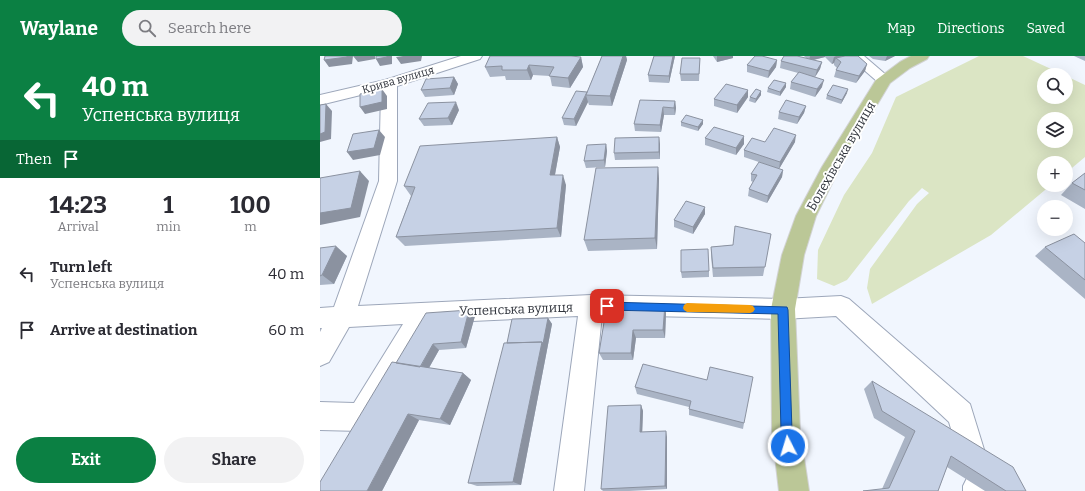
<!DOCTYPE html>
<meta charset="utf-8">
<style>
body{margin:0;font-family:Bitter,serif;background:#f2f2f3;color:#2b2b33;height:100vh;display:flex;flex-direction:column;font-size:15px;white-space:nowrap}
*{box-sizing:border-box;margin:0}
p{font-size:13px;color:#7c7c81}
.icon{flex:none;width:22px;height:22px;fill:none;stroke:currentColor;stroke-width:2;stroke-linecap:round;stroke-linejoin:round}
.map{position:relative;flex:1;overflow:hidden}
.side{display:flex;flex-direction:column;background:#fff;width:320px}
.side>*{flex:none}
.hud{background:#0b8043;color:#fff;overflow:hidden}
.fabs{position:absolute;left:717px;top:12px;display:grid;gap:8px}
.fabs a{display:grid;place-items:center;width:36px;height:36px;border-radius:50%;background:#fff;box-shadow:0 4px 16px #0002;font-size:20px}
.pin{position:absolute;display:grid;place-items:center;width:34px;height:34px;color:#fff;margin:-17px;border-radius:8px;box-shadow:0 2px 6px #0006}
.me{position:absolute;width:44px;margin:-22px;rotate:355deg;stroke-linejoin:round;filter:drop-shadow(0 0 3px #0008)}
.turn{display:flex;align-items:center;gap:14px;height:84px;padding:0 16px;font-size:18px}
.turn .icon{width:52px;height:52px;stroke-width:2.5}
.turn b{display:block;font-size:28px;line-height:34px}
.then{display:flex;align-items:center;height:38px;padding:0 16px;background:#0003;gap:8px;font-size:15px}
.eta{display:flex;justify-content:space-evenly;align-items:center;height:68px;text-align:center}
.eta b{font-size:24px;font-weight:700;line-height:28px}
.button{display:flex;gap:8px;margin-top:auto;padding:8px 16px}
.button a{flex:1;height:46px;border-radius:24px;background:#0b8043;color:#fff;font-size:16px;font-weight:700;line-height:46px;text-align:center}
.button a+a{background:#f2f2f3;color:#2b2b33}
ul{padding:0;list-style:none}
li{display:flex;align-items:center;gap:12px;height:56px;padding:0 16px}
li div{flex:1}
li b{display:block;font-size:15px}
li em{font-style:normal}
header{display:flex;align-items:center;gap:24px;box-sizing:border-box;height:56px;padding:0 20px;background:#0b8043;color:#fff}
header strong{font-size:19px}
nav{display:flex;gap:22px;margin-inline-start:auto;font-size:14px}
.search{width:280px;height:36px;background:#f2f2f3;display:flex;align-items:center;gap:10px;box-sizing:border-box;padding:0 14px;border-radius:22px;color:#7c7c81;font-size:15px}
main{display:flex;flex:1;min-height:0}
.map>svg:first-child{display:block}
.green{fill:#dbe5c4;fill-rule:evenodd}
.lines{fill:none;stroke-linecap:round;stroke-linejoin:round}
.minor-casing{stroke:#9da7ba;stroke-width:2}
.major-casing{stroke:#d2d3d4;stroke-width:2}
.minor{fill:#fff;fill-rule:evenodd}
.major{fill:#bbc797;fill-rule:evenodd}
.wall{fill:#aab4c5}
.shaded-wall{fill:#8b92a0}
.building{fill:#c6d1e5;stroke:#8b92a0}
.route{fill:#1a73e8;stroke:#114b97}
.slow{fill:#f59e0b}
.labels{text-anchor:middle;dominant-baseline:central;stroke-width:4;stroke-linejoin:round;paint-order:stroke}
.far-street-label{font-size:11px;fill:#31353d;stroke:#fff}
.street-label{font-size:13px;fill:#31353d;stroke:#fff}
</style>
<header>
<strong>Waylane</strong>
<div class="search"><svg class="icon" aria-label="search" viewBox="0 0 24 24"><circle cx="10" cy="10" r="6"/><path d="M15 15l6 6"/></svg>Search here</div>
<nav><a>Map</a><a>Directions</a><a>Saved</a></nav>
</header>
<main>
<section class="side">
<div class="hud">
<div class="turn"><svg class="icon" aria-label="left" viewBox="0 0 24 24"><path d="M17 20v-9H6M10 6l-5 5 5 5"/></svg><div><b>40 m</b>Успенська вулиця</div></div>
<div class="then">Then<svg class="icon" aria-label="arrive" viewBox="0 0 24 24"><path d="M6 21V4h12l-3 4 3 4H6"/></svg></div>
</div>
<div class="eta">
<div><b>14:23</b><p>Arrival</p></div>
<div><b>1</b><p>min</p></div>
<div><b>100</b><p>m</p></div>
</div>
<ul>
<li><svg class="icon" aria-label="left" viewBox="0 0 24 24"><path d="M17 20v-9H6M10 6l-5 5 5 5"/></svg><div><b>Turn left</b><p>Успенська вулиця</p></div><em>40 m</em></li>
<li><svg class="icon" aria-label="arrive" viewBox="0 0 24 24"><path d="M6 21V4h12l-3 4 3 4H6"/></svg><div><b>Arrive at destination</b></div><em>60 m</em></li>
</ul>
<div class="button"><a>Exit</a><a>Share</a></div>
</section>
<div class="map">
<svg width="765" height="435" viewBox="0 0 765 435">
<rect width="100%" height="100%" fill="#f1f6fe"/>
<path class="green" d="M659,0H703L744,19H724V41H746V20L765,29V101L746,117V107H724V129H731L671,179L552,248L547,232L550,213L597,148L609,137L602,132L589,145L527,224L514,230L497,223L498,194L524,139L552,97L576,41ZM724,63H746V85H724Z"/>
<g class="lines">
<g class="minor-casing">
<path id="minor" d="M141,0H162L160,3L77,30V125L38,250L271,239L463,243L521,240L529,243L650,348L666,400L662,410L652,414L642,410L629,366L516,260L463,263L282,259L264,435H234L258,260L109,267L51,371L41,375L0,374V346L34,347L83,268L29,271L9,306L0,310V276L2,272H0V252L14,251L59,125L61,34L0,49V39L65,24Z
M528,0H544L572,24L569,27L564,29L559,27Z
M658,415L668,420L673,430V435H643V430L648,420Z"/>
</g>
<g class="major-casing">
<path id="major" d="M591,0H609L607,3L590,12L570,27L520,111L496,160L484,199L475,253L480,375L489,435H459L452,375L451,253L462,199L476,160L502,111L556,24L580,6Z"/>
</g>
<use href="#minor" class="minor"/>
<use href="#major" class="major"/>
</g>
<path class="wall" d="M282,0H306L307,4L292,50L269,49L268,46L256,70L244,69L242,62L267,36Z
M334,0H355L349,27L329,26L328,19Z
M393,0H413V2L397,6Z
M484,0H538L547,8L545,15L536,27L514,21L516,14L517,12L514,9V7L512,8L505,1L493,4L502,6L500,13L495,21L502,31L495,41L470,33L471,26L478,17L460,12L461,5L487,3Z
M549,0H575L565,5L553,3Z
M754,0H765V5Z
M261,1L263,11L250,32L232,30L230,20L213,19L211,24H186L185,20L170,21L165,11Z
M380,2L379,25H361L360,18Z
M457,4L456,11L448,22L427,16V9Z
M134,21L138,28L134,39L105,41L101,34Z
M466,31L460,40L447,36L448,32Z
M441,35V39L435,47L429,45L430,41Z
M527,37L521,48L506,43L507,39Z
M428,41L417,57L394,50V43Z
M355,45L356,52L355,59H344L341,76L315,75L314,68Z
M486,50L484,57L477,68L458,63L459,56Z
M139,54L132,69L104,70L99,63Z
M361,66L383,68L378,75L361,70Z
M237,81L240,91L235,119L246,129L241,181L85,190L76,181L91,140L84,130Z
M385,82L424,88L416,99L385,89Z
M445,86H475L459,113L424,101V94Z
M286,88L287,95L285,111L266,112L264,105Z
M340,88V103L295,104L294,97Z
M338,111L339,123L337,193L268,195L264,184Z
M463,114L462,121L447,147L428,140L429,133L433,126L431,125V118Z
M765,117V153L741,139L752,127Z
M385,151V158L373,178L354,171V164Z
M451,178L443,220L393,221L391,200V191L413,189Z
M765,187V243L715,200L725,191Z
M0,192L27,200L14,228L0,229Z
M389,215V221L362,222L361,216Z
M287,248L346,257L345,282H316L313,304H283L279,297Z
M155,260L146,292L119,294L109,312L143,317L151,324L130,369L99,364L62,435L76,307Z
M228,262L232,268L201,429L157,430L148,427L187,287Z
M323,308L424,367L423,373L369,359V351L317,338L315,331Z
M552,325L706,435H665L627,411L618,435L562,433L585,381L554,362L544,333Z
M321,349L323,355L322,376L347,381V433L309,435H283L281,433Z"/>
<path class="shaded-wall" d="M27,0H55V3L38,6L33,0L32,8L9,11L4,4Z
M67,0H72V8L60,10L56,3Z
M83,0H102L101,5L81,8L76,1Z
M303,0H306L307,4L292,50L290,40Z
M353,0H355L349,27V20Z
M397,0H413V2L397,6Z
M490,0H505V1L489,5Z
M516,0H532L516,2L514,7L512,8L514,1Z
M567,0H575L565,5Z
M261,1L263,11L250,32L248,22Z
M457,4L456,11L448,22L449,15Z
M502,6L500,13L495,21L497,14Z
M547,8L545,15L536,27L539,20Z
M209,9L213,19L211,24L207,14Z
M134,21L138,28L134,39L130,32Z
M504,24L502,31L495,41L497,33Z
M466,27V31L460,40V36Z
M62,33L67,40V53L45,58L40,51Z
M528,33L527,37L521,48L522,44Z
M428,34V41L417,57V49Z
M441,35V39L435,47L436,43Z
M266,39L268,46L256,70L254,63Z
M355,45L356,52L355,59L354,52Z
M136,46L139,54L132,69L128,62Z
M6,48L12,55L11,83L0,86V78Z
M486,50L484,57L477,68L479,61Z
M343,51L344,59L341,76L340,69Z
M383,64V68L378,75V71Z
M59,74L65,81L60,99L33,104L27,96Z
M476,79L475,86L459,113L460,106Z
M424,80V88L416,99V92Z
M237,81L240,91L233,129L230,119Z
M339,81L340,88V103L339,96Z
M286,88L287,95L285,111L284,104Z
M338,111L339,123L337,193L335,182Z
M463,114L462,121L447,147L448,140Z
M40,115L49,125L40,161L0,169V157Z
M243,119L246,129L241,181L237,172Z
M385,151V158L373,178V171Z
M16,190L27,200L14,228L2,219Z
M345,248L346,257L345,282L343,274Z
M149,254L155,260L146,292L141,286Z
M228,262L232,268L201,429L193,426L222,286Z
M313,274L316,282L313,304L311,297Z
M113,288L119,294L106,317L100,312Z
M143,317L151,324L130,369L120,363Z
M321,349L323,355L322,382L320,376Z
M88,358L99,364L62,435H47Z
M346,375L347,381V433L345,430Z"/>
<path class="building" d="M5,0H27V1L4,4Z
M56,0H67V1L56,3Z
M170,0H251L261,1L248,22L229,20L234,11L209,9L207,14H182V10L165,11Z
M282,0H303L290,40L266,39Z
M334,0H353L349,20L328,19Z
M435,0H442L457,4L449,15L427,9Z
M464,0H477L502,6L497,14L461,5Z
M525,0H538L547,8L539,20L516,14L521,6L516,2Z
M362,2H380L379,18H360Z
M479,16L504,24L497,33L471,26Z
M134,21L130,32L101,34L106,23Z
M454,24L466,27L460,36L448,32Z
M406,28L428,34L417,49L394,43Z
M513,29L528,33L522,44L507,39Z
M62,33V46L40,51V38Z
M436,33L441,35L436,43L430,41Z
M256,35L267,36L254,63L242,62Z
M320,44L355,45L354,52L343,51L340,69L314,68Z
M466,44L486,50L479,61L459,56Z
M136,46L128,62L99,63L108,47Z
M6,48L5,76L0,78V49Z
M366,59L383,64L378,71L361,66Z
M394,71L424,80L416,92L385,82Z
M454,72L476,79L460,106L424,94L432,82L445,86Z
M59,74L54,92L27,96L33,78Z
M237,81L230,119H243L237,172L76,181L95,131L84,130L100,90Z
M339,81V96L294,97L295,82Z
M286,88L284,104L264,105L267,89Z
M439,106L463,114L448,140L429,133L437,119L431,118Z
M338,111L335,182L264,184L276,112Z
M40,115L31,152L0,157V122Z
M765,117V134L752,127Z
M366,145L385,151L373,171L354,164Z
M415,170L451,178L445,211L393,212L391,191L413,189Z
M754,178L765,187V224L725,191Z
M16,190L2,219L0,220V192Z
M388,193L389,215L361,216V194Z
M287,248H345L343,274H313L311,297H279Z
M149,254L141,286L113,288L100,311L76,307L106,257Z
M228,262L223,288L222,286L187,287L192,263Z
M222,286L193,426L148,427L184,287Z
M72,306L143,317L120,363L88,358L47,435H0V426Z
M323,308L387,324L390,311L433,321L424,367L369,353L371,345L315,331Z
M552,325L693,411L706,435H686L631,400L618,435H543L569,432L595,375L562,355Z
M321,349L320,376L346,375L345,430L281,433L288,350Z"/>
<path class="route" d="M287,246L467,251L468,254L472,375L474,390L472,394L468,396L464,394L461,375L458,258L287,254L284,253L283,250L284,247Z"/>
<path class="slow" d="M367,247L430,249L433,250L435,253L433,256L430,257L367,256L364,254L363,252L364,249Z"/>
<g class="labels">
<g class="far-street-label">
<text transform="translate(78 24) rotate(-16)">Крива вулиця</text>
</g>
<g class="street-label">
<text transform="translate(521 100) rotate(-60)">Болехівська вулиця</text>
<text transform="translate(196 253) rotate(-2)">Успенська вулиця</text>
</g>
</g>
</svg>
<div class="fabs">
<a><svg class="icon" aria-label="search" viewBox="0 0 24 24"><circle cx="10" cy="10" r="6"/><path d="M15 15l6 6"/></svg></a>
<a><svg class="icon" aria-label="layers" viewBox="0 0 24 24"><path d="M12 4l9 5-9 5-9-5zM3 14l9 5 9-5"/></svg></a>
<a>+</a>
<a>−</a>
</div>
<div class="pin" style="left:287px;top:250px;background:#d93025"><svg class="icon" aria-label="arrive" viewBox="0 0 24 24"><path d="M6 21V4h12l-3 4 3 4H6"/></svg></div>
<svg class="me" style="left:468px;top:390px" viewBox="-20 -20 40 40"><circle r="17" fill="#1a73e8" stroke="#fff" stroke-width="3"/><path d="M0-11L8 9 0 5-8 9z" fill="#fff"/></svg>
</div>
</main>
